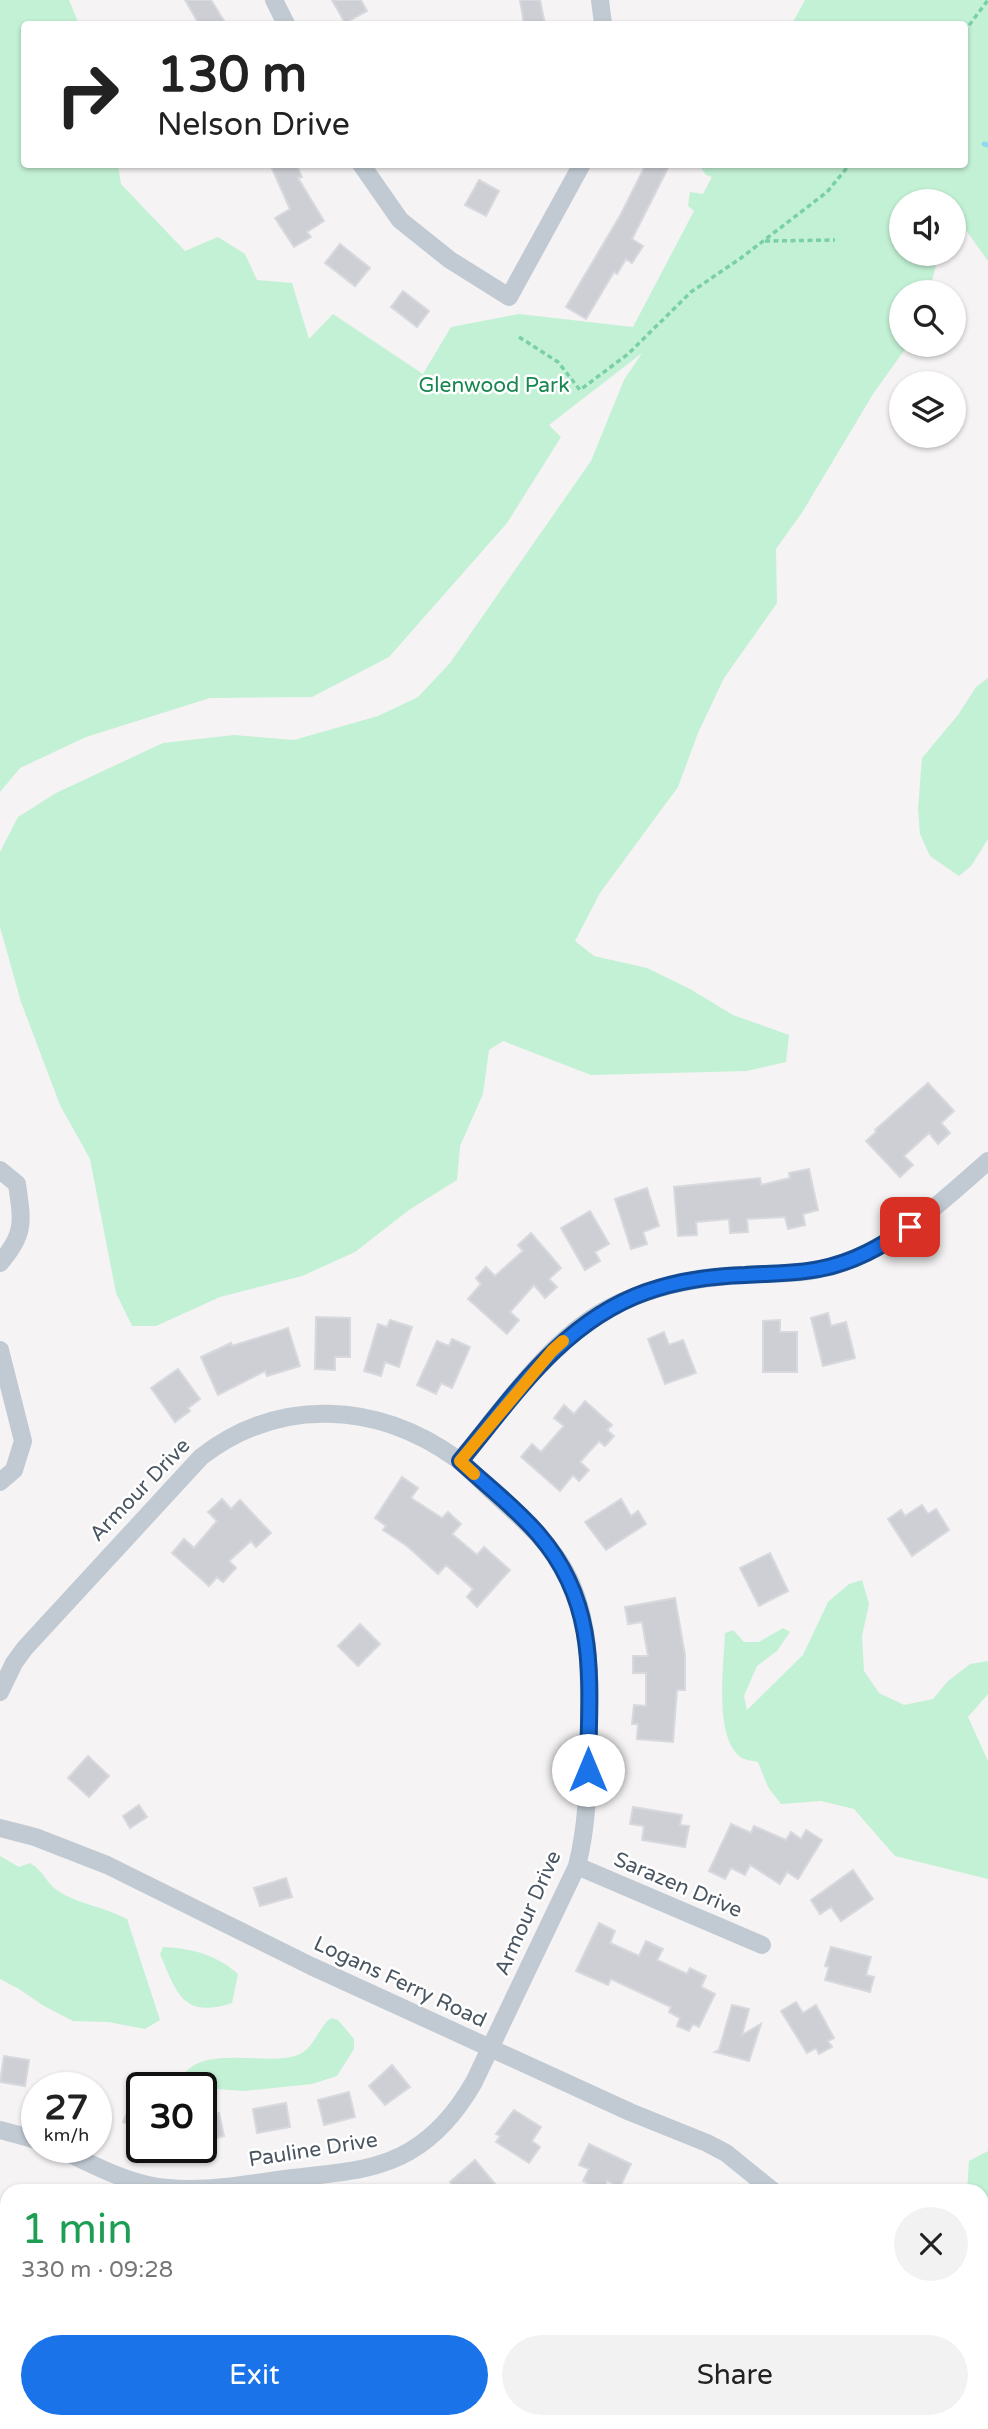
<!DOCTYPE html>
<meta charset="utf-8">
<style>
body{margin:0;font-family:"Varela Round",sans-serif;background:#f2f2f2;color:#222;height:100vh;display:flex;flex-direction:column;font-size:26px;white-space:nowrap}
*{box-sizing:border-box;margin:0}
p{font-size:23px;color:#767676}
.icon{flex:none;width:38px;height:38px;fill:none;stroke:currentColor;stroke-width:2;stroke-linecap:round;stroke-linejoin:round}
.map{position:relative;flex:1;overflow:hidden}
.details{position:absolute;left:0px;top:2184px;width:989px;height:245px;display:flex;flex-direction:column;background:#fff;border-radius:21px 21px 0 0;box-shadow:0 2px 5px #0004}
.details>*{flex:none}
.banner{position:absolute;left:21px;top:21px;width:947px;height:147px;border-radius:7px;box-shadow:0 2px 5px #0004;background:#fff;color:#222;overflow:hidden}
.controls{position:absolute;left:889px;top:189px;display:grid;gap:14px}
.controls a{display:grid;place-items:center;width:77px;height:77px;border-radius:50%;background:#fff;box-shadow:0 2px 5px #0004;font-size:35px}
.speed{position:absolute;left:21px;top:2072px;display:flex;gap:14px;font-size:35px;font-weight:700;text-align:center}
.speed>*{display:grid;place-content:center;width:91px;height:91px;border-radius:50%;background:#fff;box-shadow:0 2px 5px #0004;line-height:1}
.speed small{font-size:18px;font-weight:400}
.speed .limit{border:4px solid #111;border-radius:10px;background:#fff;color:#111}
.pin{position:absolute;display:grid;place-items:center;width:60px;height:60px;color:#fff;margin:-30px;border-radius:14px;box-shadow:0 4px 10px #0006}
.me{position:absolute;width:77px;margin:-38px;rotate:0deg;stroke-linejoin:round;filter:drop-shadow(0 0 5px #0008)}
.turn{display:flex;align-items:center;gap:24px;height:147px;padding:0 21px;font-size:32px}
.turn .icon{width:91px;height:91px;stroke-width:2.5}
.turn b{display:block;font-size:49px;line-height:60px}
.round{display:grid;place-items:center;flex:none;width:74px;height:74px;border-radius:37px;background:#f2f2f2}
.summary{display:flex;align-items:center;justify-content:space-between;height:119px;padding:0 21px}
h1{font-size:42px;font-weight:600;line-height:52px;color:#1e9e55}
.action{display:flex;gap:14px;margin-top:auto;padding:14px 21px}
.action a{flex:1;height:80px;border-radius:42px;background:#1a73e8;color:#fff;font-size:28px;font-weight:600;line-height:80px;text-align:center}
.action a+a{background:#f2f2f2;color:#222}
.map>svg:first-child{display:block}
.green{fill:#c3f1d5}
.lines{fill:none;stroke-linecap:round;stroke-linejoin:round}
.stream{stroke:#90daee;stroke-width:5}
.building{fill:#cdcfd5;stroke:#d7d9de;stroke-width:2}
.path{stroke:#7ad0a6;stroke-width:3.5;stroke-dasharray:5 3.5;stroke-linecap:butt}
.minor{stroke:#c1cad2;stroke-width:18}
.route-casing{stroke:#114b97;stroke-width:18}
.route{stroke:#1a73e8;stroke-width:12}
.slow{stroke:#f59e0b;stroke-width:12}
.labels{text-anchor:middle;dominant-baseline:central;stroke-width:5;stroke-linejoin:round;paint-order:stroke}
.park-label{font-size:21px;fill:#17864f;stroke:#fff}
.street-label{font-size:21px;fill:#4a5661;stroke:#fff}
</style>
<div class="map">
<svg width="988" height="2429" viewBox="0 0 988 2429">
<rect width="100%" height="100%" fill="#f5f3f3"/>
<path class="green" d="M0,0H69L79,24H24V164L118,165L121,184L185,251L218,237L245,254L257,280L292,283L309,339L333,314L423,374L451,327L519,314L633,327L694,211L688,206L690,192L703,194L712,177L706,175L699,165L964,164V24H792L805,0H988V261L963,226L954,229V201H901V254H939L929,292H901V345H908L873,394L803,511L776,549L777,603L724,678L698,733L678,787L600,893L575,941L594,956L647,968L690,989L733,1015L789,1035L786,1062L747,1071L591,1075L503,1041L489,1050L483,1094L460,1146L457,1180L409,1210L355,1252L302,1276L220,1297L156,1326H132L116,1293L90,1159L60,1105L21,1002L0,927V852L18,817L56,793L163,743L234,735L294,740L378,716L418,697L450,663L591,461L624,380L642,353L549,425L561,437L507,523L389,657L312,697L210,698L86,737L20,768L0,792Z
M988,678V839L971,866L959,876L930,856L920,834L918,809L922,758L958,715L976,687Z
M862,1580L869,1604L862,1636L864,1671L879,1693L904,1705L933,1699L947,1682L970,1664L988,1661V1694L968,1717L988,1761V1879L895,1856L854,1809L821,1801L781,1804L768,1787L758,1762C753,1761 746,1760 742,1758C713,1739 724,1664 725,1633L733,1630L744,1642H759L783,1628L790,1632L777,1651L757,1666L744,1696L747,1710L803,1655L828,1602L849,1584Z
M0,1856L19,1867L30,1863C43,1870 46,1883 58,1891C78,1904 105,1907 127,1919L160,2020L145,2029L108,2022L73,2021L44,2006L19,1989L0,1979Z
M163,1947C191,1948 217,1955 238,1974L232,2003C182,2019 177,1993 160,1954Z
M331,2018L338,2020L354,2039V2049L337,2076L312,2084L243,2091L192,2087L185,2073C206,2046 268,2065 295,2056C315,2050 316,2029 331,2018Z
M988,2151V2429H884L882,2422H982V2191H967L969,2161Z"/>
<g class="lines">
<path class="stream" d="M984,144L988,145
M982,2252L988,2221
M906,2429L917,2422"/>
</g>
<path class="building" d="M185,0H211L226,24H199Z
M332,0H361L367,11L345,23Z
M520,0H540L545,24H524Z
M270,164H296L302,177L298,178L324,221L307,232L311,237L294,247L275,218L290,209Z
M646,164H670L632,239L643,246L632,263L626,259L617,274L614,272L586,319L566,307L621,214Z
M479,180L499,191L486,216L465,205Z
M340,244L370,268L355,286L325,263Z
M403,291L429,311L417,327L391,307Z
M928,1083L954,1111L941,1123L950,1133L938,1144L929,1133L904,1156L913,1165L900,1177L866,1141L876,1132L875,1130Z
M809,1169L818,1210L803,1214L805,1225L788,1229L785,1217L747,1219L748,1232L730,1233L729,1219L696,1222L697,1235L678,1236L674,1187L760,1178L761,1185L790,1178L789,1173Z
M647,1188L659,1226L643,1232L647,1244L631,1249L615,1199Z
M590,1211L609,1244L595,1252L600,1261L585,1270L561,1228Z
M531,1233L561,1268L549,1279L557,1287L545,1298L534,1285L510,1312L519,1320L507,1334L468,1299L481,1284L476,1278L486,1267L495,1276L523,1251L518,1245Z
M828,1313L831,1326L846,1322L855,1358L823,1366L811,1318Z
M316,1317L350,1318V1357H335V1370L315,1369Z
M390,1320L412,1327L399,1367L385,1362L381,1376L364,1371L378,1324L387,1327Z
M780,1320V1332H797V1372H763V1321Z
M288,1328L300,1366L267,1376L265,1371L218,1395L201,1357L231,1343L232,1346Z
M664,1332L669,1345L683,1340L696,1373L665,1384L648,1339Z
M452,1339L470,1347L452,1388L441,1383L436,1394L417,1385L437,1341L449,1346Z
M178,1369L200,1399L188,1408L190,1411L175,1422L151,1388Z
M585,1401L612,1425L607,1430L614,1436L605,1446L599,1441L580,1462L589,1470L579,1481L573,1475L560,1491L521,1457L532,1444L541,1452L564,1426L554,1418L564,1405L574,1414Z
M402,1477L418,1488L411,1498L442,1518L448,1512L461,1524L452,1534L477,1555L484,1547L510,1570L477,1607L467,1597L473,1589L446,1565L438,1574L407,1546L383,1530L386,1526L375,1518Z
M222,1499L231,1509L240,1500L271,1533L256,1547L251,1541L229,1561L236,1568L223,1582L217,1577L209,1586L172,1553L184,1539L194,1548L217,1521L208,1512Z
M621,1499L631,1516L638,1511L646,1524L606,1550L585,1522Z
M922,1505L928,1514L936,1509L949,1530L912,1556L888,1519L901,1510L905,1516Z
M770,1553L788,1591L759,1606L740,1568Z
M675,1598L685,1655V1690H677L673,1742L637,1739L638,1724H632L634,1705L646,1706V1673H633V1656H648L642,1622L628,1624L625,1607Z
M360,1624L380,1644L358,1666L338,1646Z
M88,1756L109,1776L89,1797L68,1778Z
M139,1805L147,1817L130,1828L123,1816Z
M633,1807L682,1815L680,1825L689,1826L685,1847L642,1840L644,1826L630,1824Z
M731,1824L751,1833L754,1826L786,1840L791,1832L801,1839L806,1830L822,1840L798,1879L787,1872L780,1884L750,1865L745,1875L731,1868L725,1879L709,1871Z
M853,1870L873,1899L841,1921L831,1907L820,1914L811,1900Z
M286,1878L292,1897L260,1906L254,1888Z
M599,1923L615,1931L610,1943L639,1956L646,1941L663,1949L657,1960L687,1974L690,1968L706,1976L701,1987L715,1994L699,2027L693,2024L689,2031L677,2026L680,2018L669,2012L671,2007L611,1979L608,1985L576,1971Z
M831,1947L871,1957L866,1975L874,1977L870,1992L825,1980L829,1967L825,1966Z
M796,2002L803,2013L816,2005L834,2038L828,2041L832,2047L819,2054L816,2048L807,2053L781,2011Z
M732,2005L749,2009L742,2035L761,2024L749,2061L715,2052L719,2050Z
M4,2056L29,2060L25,2086L0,2082Z
M392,2065L410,2087L385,2105L369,2086Z
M142,2079V2130L123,2122Z
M349,2092L355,2117L324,2125L318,2100Z
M286,2103L290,2127L257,2133L253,2109Z
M514,2110L541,2127L532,2141L540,2147L529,2163L496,2142L500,2136L496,2134Z
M219,2113L224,2136L201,2142V2117Z
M589,2144L631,2164L620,2187L607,2181L603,2191L583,2181L589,2169L579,2165Z
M475,2160L501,2191H457L450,2182Z"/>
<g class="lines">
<path class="path" d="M964,32L988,0
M765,241L835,240
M519,337L558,362L580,390L628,354L691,292L741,258L827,192L850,164"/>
<path class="minor" d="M274,0L286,24
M600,0L603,24
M361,164L400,220L450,260L509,297L582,164
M0,1170L17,1184C22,1221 26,1233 0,1263
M0,1350L23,1441L14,1470L0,1482
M460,1461C502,1410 548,1341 607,1309C650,1286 698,1277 745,1275C770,1273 795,1275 820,1269C887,1255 938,1205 988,1161
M0,1692L14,1663L25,1648L201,1457C280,1396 378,1402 457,1459C471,1470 483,1483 496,1495C525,1521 555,1547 571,1583C592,1630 589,1684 589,1735C588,1780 588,1823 577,1866L474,2082C458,2110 439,2134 410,2151C375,2172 331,2173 292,2178C245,2184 195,2195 148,2185C115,2178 85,2160 54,2147
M0,1828L35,1837L107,1865L311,1966L630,2112L707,2143L726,2153L773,2191
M577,1866L762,1945
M0,2130L37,2140
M854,2422L856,2429
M253,2429L283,2422"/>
</g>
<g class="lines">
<g class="route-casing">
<path id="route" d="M588,1770C589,1683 600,1606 539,1535C516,1508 486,1485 460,1461C514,1396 562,1322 646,1292C677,1281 712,1276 745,1275C770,1273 795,1274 819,1269C853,1263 882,1246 910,1227"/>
</g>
<use href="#route" class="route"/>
<path class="slow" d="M474,1474L460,1461L552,1351L563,1341"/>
</g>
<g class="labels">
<g class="park-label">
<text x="494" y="385">Glenwood Park</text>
</g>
<g class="street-label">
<text transform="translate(140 1490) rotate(-46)">Armour Drive</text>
<text transform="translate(678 1885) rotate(23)">Sarazen Drive</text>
<text transform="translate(528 1913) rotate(-66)">Armour Drive</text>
<text transform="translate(400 1982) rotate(25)">Logans Ferry Road</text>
<text transform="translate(313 2150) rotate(-9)">Pauline Drive</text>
</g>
</g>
</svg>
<div class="controls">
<a><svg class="icon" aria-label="sound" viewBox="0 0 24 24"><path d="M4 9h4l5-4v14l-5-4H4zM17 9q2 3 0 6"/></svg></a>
<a><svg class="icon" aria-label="search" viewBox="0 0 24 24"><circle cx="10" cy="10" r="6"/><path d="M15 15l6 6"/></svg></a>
<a><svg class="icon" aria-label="layers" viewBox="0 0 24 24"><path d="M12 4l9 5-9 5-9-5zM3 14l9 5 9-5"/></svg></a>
</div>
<div class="speed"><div>27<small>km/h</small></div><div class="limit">30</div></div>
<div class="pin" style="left:910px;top:1227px;background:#d93025"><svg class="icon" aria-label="arrive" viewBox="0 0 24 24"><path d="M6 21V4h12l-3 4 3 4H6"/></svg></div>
<svg class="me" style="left:588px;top:1770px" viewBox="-20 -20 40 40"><circle r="19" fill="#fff"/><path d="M0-13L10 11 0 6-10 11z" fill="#1a73e8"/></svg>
<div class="banner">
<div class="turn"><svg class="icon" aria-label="right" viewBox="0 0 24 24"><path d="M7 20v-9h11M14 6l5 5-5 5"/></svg><div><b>130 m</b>Nelson Drive</div></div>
</div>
<section class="details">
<div class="summary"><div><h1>1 min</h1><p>330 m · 09:28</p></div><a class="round"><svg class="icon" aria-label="close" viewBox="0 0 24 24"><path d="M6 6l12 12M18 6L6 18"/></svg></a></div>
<div class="action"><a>Exit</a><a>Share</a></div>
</section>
</div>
